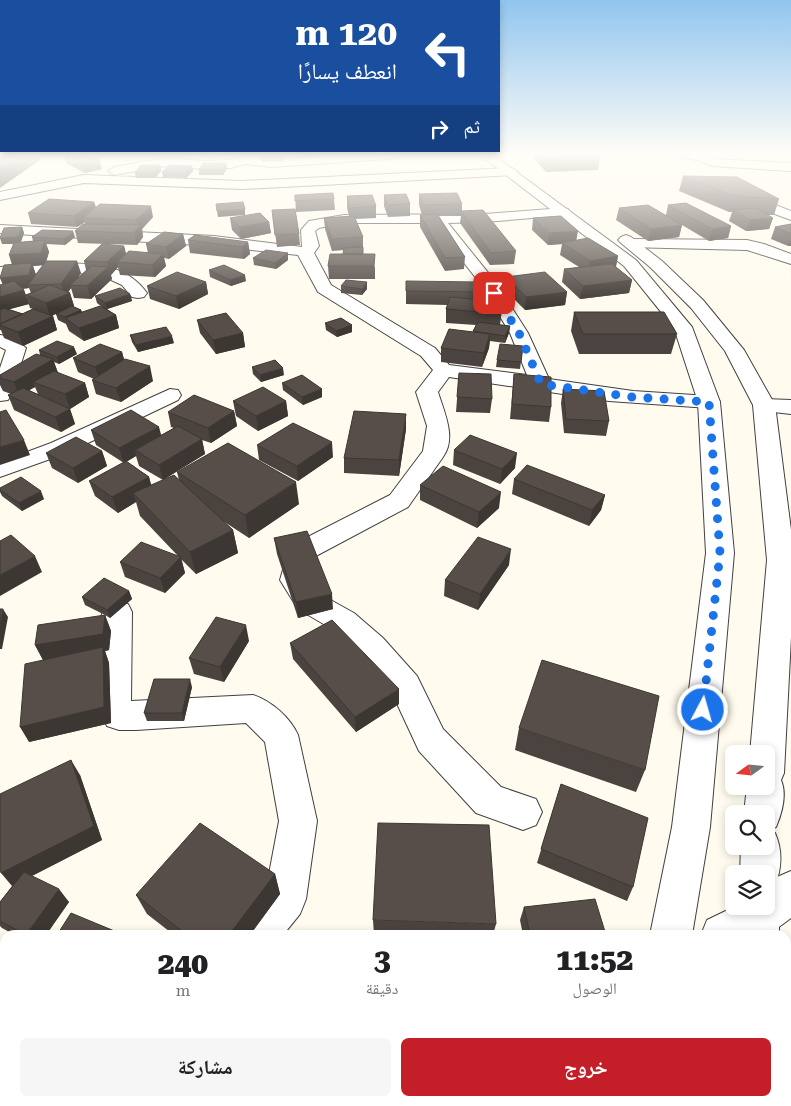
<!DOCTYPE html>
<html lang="ar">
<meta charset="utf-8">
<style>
body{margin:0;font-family:"Roboto Serif","Noto Naskh Arabic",serif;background:#f6f6f6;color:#202124;direction:rtl;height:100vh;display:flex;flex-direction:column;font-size:19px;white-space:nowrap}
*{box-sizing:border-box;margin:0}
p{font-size:16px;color:#757577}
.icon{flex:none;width:28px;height:28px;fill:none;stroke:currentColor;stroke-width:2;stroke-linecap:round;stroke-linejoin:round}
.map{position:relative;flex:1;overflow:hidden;direction:ltr}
.panel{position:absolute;left:0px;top:930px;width:791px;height:176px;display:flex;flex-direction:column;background:#fff;border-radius:15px 15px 0 0;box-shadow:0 2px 8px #0003;direction:rtl}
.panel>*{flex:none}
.banner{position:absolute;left:0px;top:0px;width:500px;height:152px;box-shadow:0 2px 8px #0003;direction:rtl;background:#1a4fa0;color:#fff;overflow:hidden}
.needle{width:32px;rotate:255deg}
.tools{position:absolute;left:725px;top:745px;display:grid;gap:10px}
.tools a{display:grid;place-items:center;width:50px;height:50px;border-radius:8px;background:#fff;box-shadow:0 2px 8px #0003;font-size:25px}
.pin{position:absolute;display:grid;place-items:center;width:42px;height:42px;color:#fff;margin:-21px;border-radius:10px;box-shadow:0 2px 8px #0006}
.me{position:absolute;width:55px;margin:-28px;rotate:6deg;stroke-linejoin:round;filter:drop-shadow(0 0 4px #0008)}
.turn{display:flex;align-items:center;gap:18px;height:105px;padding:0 20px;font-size:22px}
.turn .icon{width:65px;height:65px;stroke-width:2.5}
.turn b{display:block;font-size:35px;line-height:42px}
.then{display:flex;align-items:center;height:48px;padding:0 20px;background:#0003;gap:10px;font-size:19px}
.eta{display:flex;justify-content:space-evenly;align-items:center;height:85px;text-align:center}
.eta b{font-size:30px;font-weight:800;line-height:35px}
.cta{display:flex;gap:10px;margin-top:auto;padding:10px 20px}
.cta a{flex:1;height:58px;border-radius:8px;background:#c41e28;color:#fff;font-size:20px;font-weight:800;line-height:58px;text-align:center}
.cta a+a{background:#f6f6f6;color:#202124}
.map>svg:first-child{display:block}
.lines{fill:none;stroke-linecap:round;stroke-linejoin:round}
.minor-casing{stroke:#404040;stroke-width:2}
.tertiary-casing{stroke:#404040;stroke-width:2}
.minor{fill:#fff;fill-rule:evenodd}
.tertiary{fill:#fff;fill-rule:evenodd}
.wall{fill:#4b433f;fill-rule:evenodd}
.shaded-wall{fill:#3d3733}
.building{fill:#574e49;stroke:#3d3733}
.route{stroke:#1a73e8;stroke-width:9;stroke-dasharray:0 16.2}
</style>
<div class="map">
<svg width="791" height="1106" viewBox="0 0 791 1106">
<rect width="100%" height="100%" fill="#fffbee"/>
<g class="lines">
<g class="minor-casing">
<path id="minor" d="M254,154H272L270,156L260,159L264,160L364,154H407L405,156L388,159L271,167L245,164L231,168L204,169L165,166L114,175L108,171L114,167L165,158L204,161L230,160Z
M673,154H699L714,159L791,163V171L712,166L701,161L675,156Z
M512,168L518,172L516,175L242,189L84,183L0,200V192L84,175L242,181Z
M743,189L763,200L791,211V220L753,206L736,193Z
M563,208L568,209L570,212L568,215L485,222L448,223L494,280L528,333L549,379L633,391L709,396L717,397L720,402L717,407L709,408L609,401L449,377L438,392C444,412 457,438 443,457L408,507L314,557L309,579L318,593L354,613L383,638L417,676L443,729L501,787L536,799L542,812L536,825L523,830L476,813L419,751L392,693L361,656L332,629L298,609L280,580L288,552L292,545L390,495L423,451L427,426L416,392L433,370L421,356L318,292L298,255L214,246L0,233V225L214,236L302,247L301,230L309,221L344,215L485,214ZM344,223H433L479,282L510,333L527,375L449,365L435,348L331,285L314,253L319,246L315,231L319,228Z
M632,239L747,240L764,244L791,254V264L747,250L627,247L624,244L627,241Z
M66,263C98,264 127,265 147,293L144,297L138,298L132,297L122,285L100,275L66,272L0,277V267Z
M0,335L13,337L26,348L11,395L8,400L0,401V368L6,350L0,347Z
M170,389L178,390L181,395L178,400L67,453L0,477V462L51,443Z
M764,399L791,400V414L756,410L753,405L756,400Z
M117,601L128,604L132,612L131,701L253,695C271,701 290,717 298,735L317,821L306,899L300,914L283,935H236L242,920L266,890L279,821L265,742L246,723L136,730H119L107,726L98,705L97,693L102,612L106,604Z
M791,871V918L768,935H701L707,920L736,906H766V885L777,877Z
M5,1038V1086L0,1088V1040Z
M216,1101H267L269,1106H218Z"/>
</g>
<g class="tertiary-casing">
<path id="tertiary" d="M479,154H492L636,260L692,327L720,402L734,553L710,827L692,935H650L672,827L706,553L698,402L674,328L624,266Z
M626,235L631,237L662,261L703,300L744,350L775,405L791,530V637L784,773L781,780C787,794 782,813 776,827L768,830L775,833C783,851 782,869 774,888L770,890L773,891L779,906V935H737V906H766V874H740L741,846H766V814H744L747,786H766V754H750L767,560L753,405L725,351L691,308L650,267L621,243L618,240L621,237Z
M625,1101H675L674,1106H624Z
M736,1101H786V1106H736Z"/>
</g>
<use href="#minor" class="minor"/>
<use href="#tertiary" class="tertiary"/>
</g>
<path class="wall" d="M64,154H89L102,169L85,173L66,163Z
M262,154H284V161L262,162Z
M535,154H598L600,156L598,170L546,172L534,159Z
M160,165L161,171L155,178H136L135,173Z
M192,166L193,171L186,178L163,177L162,172Z
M227,168L223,175H199V170Z
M683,176L779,199L774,215H768L773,218L769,229L746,231L729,221L732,212H729L679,191Z
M419,194L462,204V211L516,251L514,264L490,265L460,223L461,216H439L465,257L464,269L445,271L420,227V215H422L419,205Z
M295,195L334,199L335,210L296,212Z
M384,195L410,204V216L388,217L384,206Z
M347,196L376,206V218L355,219L363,237V254L375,267V279H329L328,266L343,254L344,250L332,251L325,229L324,218L349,216L347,208Z
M94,202L96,207L153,217L142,229L143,237L137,245L78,243L75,231L85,224V222L77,227L31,224L28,213Z
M668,205L731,226L728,238L709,241L682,225L679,237L648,241L616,220L619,208L666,215Z
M272,210L299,234L300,245L277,247Z
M230,218L269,222L271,233L241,239L232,230Z
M533,218L577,240L618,256L616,267L632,280L629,293L580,299L562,282L564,269L579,267L560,255L562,244L548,245L532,230Z
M791,224V246H788L771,239L775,227Z
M22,227L24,233L21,242L33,241L32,237H75L65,245L46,244L49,252L46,262L81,273L78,278L86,270L84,261L124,246L126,254L148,253L146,244L183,234L186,246L169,259L164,258L166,266L155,277L120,275L118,267L111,275L112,279L91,299L74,298L71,288L68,292L70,293L74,306L73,307L81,310L82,312L102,307L97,303L95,296L130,294L132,301L107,309L116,315L119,328L84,341L69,331L66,324L58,320L56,314L52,316H53L57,330L23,346L4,338L1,330H0V285L3,284L12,265L13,244H2ZM43,265L36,275L33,266ZM29,288L31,293L26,295L30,308L33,309L23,314L8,309L29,304L24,290L22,289Z
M188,240L248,242L250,254L244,259L190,253Z
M288,253V260L276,269L254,265L253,258Z
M209,270L246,281L231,286L210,277Z
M506,277L567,292L565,305L525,310L504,289Z
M406,281L480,292L479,300L503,302L500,325L510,326L509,333L505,343L490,341L489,348L482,367L441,362V348L473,332L476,325L446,323V309L448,305L406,304Z
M206,282L208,294L179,309L150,299L147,286Z
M341,286L367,289L362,295L341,293Z
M574,312L677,334L671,354H579L571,331Z
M197,320L243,333L245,347L216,354L200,333Z
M325,323L352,325V332L337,337L326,330Z
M130,335L174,343L138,352L132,342Z
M523,346L520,369L496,367L497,360Z
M39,350L77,354L59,364L54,362L58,373L85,383L89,397L70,409L75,424L61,432L14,410L8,395L11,394L3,391L0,385V375L40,355ZM35,387L38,394L29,390Z
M122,352L124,360L153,381L121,402L96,394L92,380L94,379L78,372L73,358Z
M252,367L284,375L261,382L253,374Z
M459,373L492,399L490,413L456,412Z
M514,374L551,407L549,422L510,419Z
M282,383L322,389V397L303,405L283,390Z
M563,389L609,421L606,436L564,433L561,403Z
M233,401H286L288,416L258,431L236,416Z
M234,411L237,426L211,443L202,440L205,454L163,480L139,466L136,456L126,462L149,477L151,485L179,480L177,472L299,504L249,538L223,521L233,530L238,553L196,574L181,559L185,573L165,593L125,577L120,562L179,557L140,516L136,502L118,513L95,496L89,481L124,463L96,445L91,430L161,435L174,428L171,427L168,412Z
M406,429L399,476L344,473V458Z
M257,445L333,457L298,481L259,460Z
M454,450L515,468L500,484L453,465Z
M102,451L107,466L78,483L52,468L46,453Z
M514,479L605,495L601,510L589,526L512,494Z
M420,485L499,508L477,528L420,500Z
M0,488L44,499L22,511L2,496L0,492Z
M274,538L333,609L298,618L277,554Z
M509,565L478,610L444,596L445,580Z
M129,591L132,599L110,618L105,615L111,631L109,650L105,651L109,663L111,723L29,742L43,660L35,645L105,615L85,605L82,597Z
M249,641L224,682L194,674L189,658Z
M290,643L399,704L356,732L293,659Z
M192,687L184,721H147L144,713Z
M519,728L645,770L636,792L515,750Z
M80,775L102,840L32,876L69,902L46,935H15L2,928L0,926V902L12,886Z
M561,784L633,887L627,901L537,863Z
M275,874L280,894L250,935H174L147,914L136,895Z
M524,907L606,935H523L520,920Z
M373,920L496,924L493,935H374Z
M456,1101H606L607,1106H456Z"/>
<path class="shaded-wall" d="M23,154H38L40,160L0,188V169Z
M99,159L102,169L85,173L83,162Z
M226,163L227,168L223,175V170Z
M160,165L161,171L155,178L154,173Z
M192,166L193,171L186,178L185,173Z
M94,202L97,213L83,218L85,222L77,227L74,216Z
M151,206L153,217L142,229L143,237L137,245L134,233L138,228L136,220Z
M245,209V215L218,217L217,211Z
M773,218L769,229L746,231L750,220Z
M269,222L271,233L241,239L239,227Z
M682,225L679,237L648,241L651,229Z
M731,226L728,238L709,241L712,229Z
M22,227L24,233L20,243L2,244L0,238Z
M73,231L75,237L65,245L64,239Z
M578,231L576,242L562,243V244L548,245L549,233Z
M183,234L186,246L169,259L166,247Z
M791,239V246H788Z
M45,240L49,252L45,265L33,266L36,275L28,285L29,288L5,290L0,278L13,268L9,255Z
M248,242L250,254L244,259L242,247Z
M124,246L127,258L117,262L118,267L111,275L107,262Z
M288,253V260L276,269L275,263Z
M163,254L166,266L155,277L152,265Z
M618,256L615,269L588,274L590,261Z
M77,261L81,273L73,285H70L71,288L67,294L70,293L74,306L50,316L46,303L65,295L61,284Z
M108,267L112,279L91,299L87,286Z
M245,275L246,281L231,286L230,280Z
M632,280L629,293L580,299L583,286Z
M206,282L208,294L179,309L176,296Z
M367,282V289L362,295V289Z
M24,290L29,304L0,312V297Z
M567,292L565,305L525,310L526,297Z
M130,294L132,301L107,309L105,303Z
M81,310L84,317H65Z
M116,315L119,328L84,341L79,328Z
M53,316L57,330L23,346L18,332Z
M352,325V332L337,337L336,331Z
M510,326L509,333L505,343V336Z
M243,333L245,347L216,354L213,340Z
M490,334L489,348L482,367L484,353Z
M172,336L174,343L138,352L136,345Z
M74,347L77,354L59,364L57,357Z
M122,352L126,366L100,381L95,367Z
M53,359L58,373L33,382L35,387L19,396L14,382Z
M150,366L153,381L121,402L116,388Z
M283,368L284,375L261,382L260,375Z
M85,383L89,397L70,409L65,394Z
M322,389V397L303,405L302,397Z
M286,401L288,416L258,431L256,416Z
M70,409L75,424L61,432L55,417Z
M234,411L237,426L211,443L208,428Z
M406,414V429L399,476V460Z
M159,427L163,442L135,450L136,456L124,463L119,448Z
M202,439L205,454L163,480L159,465Z
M24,440L30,455L0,465V447Z
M332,442L333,457L298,481L297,466Z
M102,451L107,466L78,483L73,468Z
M517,453L515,468L500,484L502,469Z
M149,477L153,492L133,493L136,502L118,513L112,497Z
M296,482L299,504L249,538L245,515Z
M41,491L44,499L22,511L19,503Z
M501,492L499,508L477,528L479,512Z
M605,495L601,510L589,526L592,510Z
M233,530L238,553L196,574L190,552Z
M511,549L509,565L478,610L480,594Z
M35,556L42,572L0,596V575Z
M181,557L185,573L165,593L160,578Z
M129,591L132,599L110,618L107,610Z
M332,594L333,609L298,618L296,602Z
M3,609L8,617L2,649H0V627Z
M105,615L111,631L109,650L105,651L109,663L111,723L29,742L20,727L43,660L35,645Z
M246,625L249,641L224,682L220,667Z
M190,679L192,687L184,721L182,713Z
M399,689V704L356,732L355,717Z
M71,760L80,775L102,840L12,886L1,873Z
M275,874L280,894L250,935H229Z
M59,889L69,902L46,935H26Z"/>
<path class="building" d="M0,154H23L0,169Z
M65,154H89L99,159L83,162Z
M262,154H284V156L262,157Z
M544,154H598L600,156L548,158Z
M203,163H226L223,170H199Z
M141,165H160L154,173H135Z
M170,165L192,166L185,173L162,172Z
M683,176L737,177L779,199L733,196Z
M333,193L334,199L295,201V195Z
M457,193L462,204L423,205L419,194Z
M406,194L410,204L388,205L384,195Z
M372,195L376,206L350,208L347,196Z
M49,199L94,202L74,216L28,213Z
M243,202L245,209L217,211L216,204Z
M686,203L731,226L712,229L668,205Z
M100,204L151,206L136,220L83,218Z
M648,205L682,225L651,229L619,208Z
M756,208L773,218L750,220L733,210Z
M295,209L299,234L275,235L272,210Z
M483,210L516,251L491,253L461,211Z
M260,213L269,222L239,227L230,218Z
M437,214L465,257L445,258L420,215Z
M354,216L363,237L332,239L324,218Z
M561,216L578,231L549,233L533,218Z
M83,224L141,225L134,233L75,231Z
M791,224V234L775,227Z
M22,227L18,237L0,238L4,228Z
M42,230L73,231L64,239L32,237Z
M164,232L183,234L166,247L146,244Z
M195,235L248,242L242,247L188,240Z
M588,238L618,256L590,261L562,243Z
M45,240L41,253L9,255L14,243Z
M102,244L124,246L107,262L84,261Z
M363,247V254H343L344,248Z
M266,250L288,253L275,263L253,258Z
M129,251L163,254L152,265L117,262Z
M330,254H375L374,266H328Z
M46,261H77L61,284L28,285Z
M32,263L29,275L0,278L4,265Z
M612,264L632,280L583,286L564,269Z
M224,265L245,275L230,280L209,270Z
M92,266L108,267L87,286L70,285Z
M177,272L206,282L176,296L147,286Z
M545,272L567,292L526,297L506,277Z
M346,280L367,282L362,289L341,286Z
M14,281L24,290L0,297V285Z
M406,281L478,282L480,292L406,291Z
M50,285L70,293L46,303L26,295Z
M120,288L130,294L105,303L95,296Z
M450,297L503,302L501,314L446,309Z
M72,306L81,310L65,317L56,314Z
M100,306L116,315L79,328L65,318Z
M4,308L23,314L0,324V310Z
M33,309L53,316L18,332L0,325V324Z
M574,312H664L677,334H583Z
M226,313L243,333L213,340L197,320Z
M341,318L352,325L336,331L325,323Z
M478,322L510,326L505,336L473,331Z
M166,327L172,336L136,345L130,335Z
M449,329L490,334L484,353L441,348Z
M57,341L74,347L57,357L39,350Z
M100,344L122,352L95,367L73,358Z
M500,344L523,346L521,362L497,360Z
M36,354L53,359L14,382L0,378V375Z
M125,359L150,366L116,388L92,380Z
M275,360L283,368L260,375L252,367Z
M54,371L85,383L65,394L33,382Z
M459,373L491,374L492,399L457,397Z
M514,374L551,377V407L512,404Z
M302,375L322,389L302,397L282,383Z
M263,387L286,401L256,416L233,401Z
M23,388L70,409L55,417L8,395Z
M563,389L604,391L609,421L566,419Z
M194,395L234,411L208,428L168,412Z
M6,410L24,440L0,447V412Z
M131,410L159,427L119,448L91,430Z
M354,411L406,414L399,460L344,458Z
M293,423L332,442L297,466L257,445Z
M178,426L202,439L159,465L135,450Z
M470,435L517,453L502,469L454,450Z
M76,437L102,451L73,468L46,453Z
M228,443L296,482L245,515L177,472Z
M126,461L149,477L112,497L89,481Z
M527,465L605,495L592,510L514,479Z
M443,466L501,492L479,512L420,485Z
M174,475L233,530L190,552L133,493Z
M21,477L41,491L19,503L0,490V488Z
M307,531L332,594L296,602L274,538Z
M11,535L35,556L0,575V541Z
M478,537L511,549L480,594L445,580Z
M141,542L181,557L160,578L120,562Z
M104,578L129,591L107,610L82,597Z
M0,609H3L0,627Z
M105,615L103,634L35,645L38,625Z
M216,617L246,625L220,667L189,658Z
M332,620L399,689L355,717L290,643Z
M103,647L104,707L20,727L25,664Z
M542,660L659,696L645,770L519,728Z
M154,679H190L182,713H144Z
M71,760L94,826L1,873L0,869V794Z
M561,784L648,818L633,887L541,849Z
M200,823L275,874L229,935H187L136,895Z
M378,823L489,825L496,924L373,920Z
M24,872L59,889L26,935L0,921V902Z
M595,899L606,935H530L524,907Z
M71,913L124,935H57Z
M323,1101H413V1106H323Z
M459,1101H606L607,1106H459Z"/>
<linearGradient id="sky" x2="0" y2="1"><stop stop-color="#91c5ef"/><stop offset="0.5" stop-color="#fffdf7"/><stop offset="1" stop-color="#fffdf7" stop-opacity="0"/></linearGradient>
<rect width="791" height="309" fill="url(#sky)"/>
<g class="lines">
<path class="route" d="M494,293L519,333L541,384L632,397L709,402L720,553L703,710"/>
</g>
</svg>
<div class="tools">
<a><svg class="needle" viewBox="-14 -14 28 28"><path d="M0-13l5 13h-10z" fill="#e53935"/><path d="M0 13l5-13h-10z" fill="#757577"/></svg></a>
<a><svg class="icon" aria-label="search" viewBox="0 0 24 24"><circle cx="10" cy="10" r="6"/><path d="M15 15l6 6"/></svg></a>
<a><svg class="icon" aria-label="layers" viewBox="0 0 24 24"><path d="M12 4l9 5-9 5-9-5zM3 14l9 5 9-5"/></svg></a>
</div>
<div class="pin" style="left:494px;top:293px;background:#d93025"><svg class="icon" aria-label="arrive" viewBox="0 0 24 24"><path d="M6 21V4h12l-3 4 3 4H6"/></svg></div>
<svg class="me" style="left:703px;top:710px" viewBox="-20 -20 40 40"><circle r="17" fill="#1a73e8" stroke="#fff" stroke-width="3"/><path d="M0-11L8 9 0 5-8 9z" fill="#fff"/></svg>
<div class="banner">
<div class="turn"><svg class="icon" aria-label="left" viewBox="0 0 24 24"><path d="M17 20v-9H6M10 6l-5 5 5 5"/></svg><div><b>120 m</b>انعطف يسارًا</div></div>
<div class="then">ثم<svg class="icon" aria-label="right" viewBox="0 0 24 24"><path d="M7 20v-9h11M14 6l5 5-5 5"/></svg></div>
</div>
<section class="panel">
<div class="eta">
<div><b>11:52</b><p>الوصول</p></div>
<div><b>3</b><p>دقيقة</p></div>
<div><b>240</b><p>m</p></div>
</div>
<div class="cta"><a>خروج</a><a>مشاركة</a></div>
</section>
</div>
